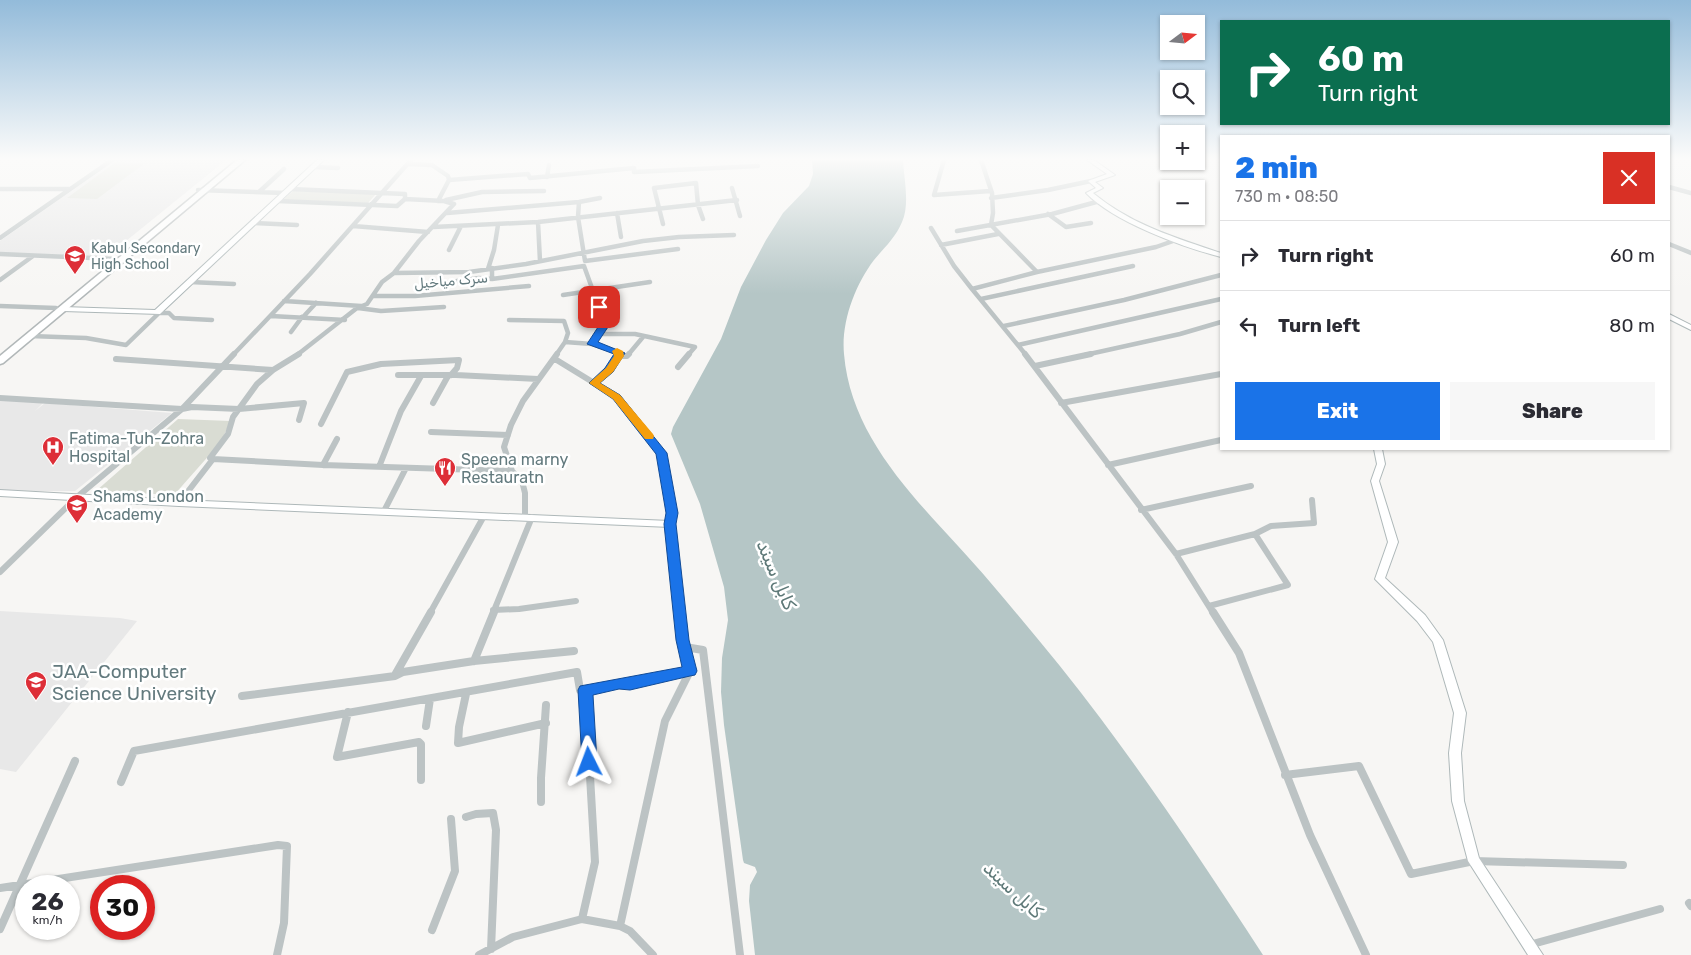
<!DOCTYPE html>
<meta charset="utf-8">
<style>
body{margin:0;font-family:Rubik,Vazirmatn,sans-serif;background:#f7f7f7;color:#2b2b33;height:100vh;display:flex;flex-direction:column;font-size:19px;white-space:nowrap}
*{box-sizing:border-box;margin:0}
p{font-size:16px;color:#7c7c81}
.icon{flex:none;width:28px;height:28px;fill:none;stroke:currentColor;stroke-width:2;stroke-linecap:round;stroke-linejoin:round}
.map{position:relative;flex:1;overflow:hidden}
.side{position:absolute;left:1220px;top:135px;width:450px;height:315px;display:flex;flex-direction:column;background:#fff;border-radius:0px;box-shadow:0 1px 4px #0004}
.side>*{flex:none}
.top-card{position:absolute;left:1220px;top:20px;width:450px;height:105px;border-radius:0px;box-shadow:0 1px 4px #0004;background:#0b6e4f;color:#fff;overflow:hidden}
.needle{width:32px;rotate:74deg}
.fabs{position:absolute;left:1160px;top:15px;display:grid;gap:10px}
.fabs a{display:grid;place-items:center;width:45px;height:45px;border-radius:0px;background:#fff;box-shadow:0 1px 4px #0004;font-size:25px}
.speed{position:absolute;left:15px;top:875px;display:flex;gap:10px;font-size:25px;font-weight:700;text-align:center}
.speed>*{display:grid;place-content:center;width:65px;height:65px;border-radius:50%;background:#fff;box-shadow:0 1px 4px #0004;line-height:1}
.speed small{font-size:12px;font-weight:400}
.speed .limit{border:8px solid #d22;background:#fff;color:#111}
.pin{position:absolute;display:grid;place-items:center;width:42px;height:42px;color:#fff;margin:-21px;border-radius:10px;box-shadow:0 2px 8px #0006}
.me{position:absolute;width:55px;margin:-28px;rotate:357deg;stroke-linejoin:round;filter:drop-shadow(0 0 4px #0008)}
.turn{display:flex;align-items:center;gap:18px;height:105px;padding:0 15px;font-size:22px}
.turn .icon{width:65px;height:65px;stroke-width:2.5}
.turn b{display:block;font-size:35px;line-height:42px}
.round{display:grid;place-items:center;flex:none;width:52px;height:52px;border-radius:0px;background:#f7f7f7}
.summary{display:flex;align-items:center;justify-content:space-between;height:85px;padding:0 15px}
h1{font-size:30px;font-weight:800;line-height:38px;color:#1a73e8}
.action{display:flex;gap:10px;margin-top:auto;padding:10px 15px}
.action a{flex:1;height:58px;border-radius:0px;background:#1a73e8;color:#fff;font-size:20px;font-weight:800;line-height:58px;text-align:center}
.action a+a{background:#f7f7f7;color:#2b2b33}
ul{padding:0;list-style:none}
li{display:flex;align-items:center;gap:15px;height:70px;padding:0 15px;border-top:1px solid #e1e1e2}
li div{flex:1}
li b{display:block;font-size:19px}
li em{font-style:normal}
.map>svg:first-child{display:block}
.built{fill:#e8e8e8}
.green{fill:#d9dcd3}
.water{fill:#b5c6c6}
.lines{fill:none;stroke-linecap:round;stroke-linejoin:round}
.secondary-casing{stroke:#aeb8b9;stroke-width:2}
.highway-casing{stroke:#b2b8b9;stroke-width:3}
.street-far2{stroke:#bcc3c4;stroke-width:4.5}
.street-far1{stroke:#bcc3c4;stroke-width:6}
.street{stroke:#bcc3c4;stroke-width:8}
.secondary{fill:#fff;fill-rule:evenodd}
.highway{fill:#fff;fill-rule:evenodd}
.route{fill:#1a73e8;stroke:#114b97}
.slow{fill:#f59e0b}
.labels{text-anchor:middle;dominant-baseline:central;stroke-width:5;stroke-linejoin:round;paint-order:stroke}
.far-poi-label{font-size:14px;fill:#637a7e;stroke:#fff;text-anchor:start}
.far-street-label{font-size:14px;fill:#637a7e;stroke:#fff}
.poi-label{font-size:16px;fill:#637a7e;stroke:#fff;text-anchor:start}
.water-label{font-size:18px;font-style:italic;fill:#5e7978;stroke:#fff}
.near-poi-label{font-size:19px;fill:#637a7e;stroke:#fff;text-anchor:start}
</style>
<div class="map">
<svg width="1691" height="955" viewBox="0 0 1691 955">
<rect width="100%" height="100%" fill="#f7f6f4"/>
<path class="built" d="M116,160H226L105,258L0,253V241Z
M0,399L44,402L35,411L45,403L172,413L75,491H0Z
M0,611L120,618L137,621L16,772L0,769Z"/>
<path class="green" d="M116,162L145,163L97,199L67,198Z
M293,191L376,194L368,203L283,200Z
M178,419L231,421L220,443L174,495L96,491Z"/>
<path class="water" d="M812,160H903C904,179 910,204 902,222C896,237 884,248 874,260C855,285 841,322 844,354C852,449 933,514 990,582C1028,627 1066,672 1101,719C1158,795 1211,875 1263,955H755L749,901L750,885L757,872L755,867L744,863L743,860L724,725L721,692L722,658L728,620L724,587L700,504L671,434L673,427L721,339L741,287L766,240L783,213L809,186L813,174Z"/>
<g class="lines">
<g class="secondary-casing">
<path id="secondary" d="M317,160H324L160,314L63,311L59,309L63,307L155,310Z
M1087,160H1094L1115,175L1095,182L1103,188L1093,193C1130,224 1176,238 1221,253V257C1182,247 1114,222 1086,193L1096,188L1088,181L1107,174Z
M1669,314L1691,325V330L1669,319Z
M1374,449H1382L1385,464L1379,481L1398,542L1385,578L1425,615L1443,640L1466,713L1461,753L1464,801L1479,858L1543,955H1528L1468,861L1452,801L1449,753L1454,713L1433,642L1417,621L1375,579L1388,542L1371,481L1377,464Z
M0,490L179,500L670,521L673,522L675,524L673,526L670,527L179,506L0,496Z"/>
</g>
<g class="highway-casing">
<path id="highway" d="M237,160H245L3,363L0,364V356Z"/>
</g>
<path class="street-far2" d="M944,160L934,195L990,191
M981,160L992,193L993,213L991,225L1037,272L972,289L1026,355
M408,164L432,165L448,176L449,180L438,201
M314,167L338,168
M547,177L549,165
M449,180L528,174L530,178L634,168V172L758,166
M1669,187L1691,193
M732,188L740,216
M0,189H69
M290,189L405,194V199
M198,190L286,193
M259,192L284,169
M991,198L1048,190L1091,181
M446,200L482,192L544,191
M278,201L397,206L405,199
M579,202L578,217L585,261L678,249
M447,213L579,202L600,198
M617,213L621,237
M1048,214L1066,227L1091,223
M538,222L540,261
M254,223L297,225
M663,224L654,188L696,183L698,205L703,219
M353,226L428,232
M433,227L538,222L737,200
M931,228L954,266L972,289
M957,231L1052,214L1100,201
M0,238L112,160
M1669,244L1691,253
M941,245L998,234
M449,250L461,226
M0,254L115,259
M488,269L494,250L498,225
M1037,272L1156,247L1176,240
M394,273L469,272L526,264L643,241L679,237L734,235
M492,279L584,266L605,324L592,344
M0,280L33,256
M190,282L234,284
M443,283L479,278L492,279V268
M563,295L650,282
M374,296H415L529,286
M981,299L1133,266
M284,301L361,306
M0,306L56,308
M358,308L381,311L444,307
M156,313H169L174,318L212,320
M271,316L345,320
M304,316L316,303
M509,320L564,321L568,333L565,342
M1004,326L1124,300L1221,275
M291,332L302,317
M598,334H635L695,347L688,355
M30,336L86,338L126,345L159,313
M1018,345L1221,299
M233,355L310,274L411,160
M297,355L357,308L367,304L382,282L394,273L419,241L454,204L444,201L405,199
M556,355L565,342L592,344L620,353L619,355
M628,355L643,337
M1085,355L1180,334L1221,322"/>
<path class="street-far1" d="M1025,354L1176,554L1213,613
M619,356H627L629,354
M619,356L620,354
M116,359L273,370
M555,359L617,397L662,453L672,513L670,524L680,613
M1035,366L1091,354
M678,367L689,354
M398,375H456L538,379
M594,383L609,370L619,356
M0,398L182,409L192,407L239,409L304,403L299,420
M433,403L448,376
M1061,403L1221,374
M321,424L347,372L381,364L459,360L457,368L451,375
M431,432L508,435
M213,459L323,465L512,471
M323,465L337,439
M1108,465L1221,440
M379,467L401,411L421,376
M179,503L213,459L210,458L228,434L233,417L257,384L273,370L299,354
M1141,510L1251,486
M384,511L406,468
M525,517V493L522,481L512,471L504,447L511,425L523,401L557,354
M1176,554L1255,534L1271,526L1314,523L1312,500
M0,572L77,497L182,409L234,354
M1209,606L1288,585L1255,534
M493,610L519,609L576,601
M430,613L484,516
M493,613L532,517"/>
<path class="street" d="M680,612L685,647L703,650L740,955
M1213,612L1239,653L1310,835L1366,955
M474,661L494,612
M395,675L431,612
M466,694L459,727L458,743L546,723
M242,696L395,676L403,672L474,661L574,651
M348,712L337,757L419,742L421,744V780
M426,726L430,699
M1285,775L1359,766L1411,874L1474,861L1623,865
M121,782L134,751L577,672L580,690H585
M541,802V778L546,705
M466,817L476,814L493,813L496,830L491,949
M0,888L278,845L287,846L284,923L277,955
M1689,903L1691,906
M582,919L595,862L585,690L619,683L630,684L690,671
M620,926L665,721L690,671L685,647
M0,929L75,761
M432,930L455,871L451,819
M1529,945L1660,909
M479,955L513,937L582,919L620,926L630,931L653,955"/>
<use href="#secondary" class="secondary"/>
<use href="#highway" class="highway"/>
</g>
<linearGradient id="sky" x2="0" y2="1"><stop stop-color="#93bbda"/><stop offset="0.54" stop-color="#fbfbfa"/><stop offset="1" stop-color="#fbfbfa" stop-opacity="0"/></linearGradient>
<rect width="1691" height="294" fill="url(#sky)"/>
<path class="route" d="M599,304L604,307L610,324L598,342L625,353L613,372L600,383L620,395L667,453L678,513L676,524L689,640L697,671L695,675L690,676L630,690L619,689L593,695L597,762L595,767L589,769L584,767L582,762L578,690L580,686L682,667L676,640L664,524L666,513L656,454L613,399L589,383L605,368L614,354L587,344L600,324L595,307Z"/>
<path class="slow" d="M617,348L623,351L624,356L613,372L600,383L620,395L653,434L654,436L653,439H645L613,399L589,383L606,368L614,356L612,351Z"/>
<defs>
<g id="school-pin" transform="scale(1.125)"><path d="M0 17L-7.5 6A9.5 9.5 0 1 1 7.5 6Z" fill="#dd2e37" stroke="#fff"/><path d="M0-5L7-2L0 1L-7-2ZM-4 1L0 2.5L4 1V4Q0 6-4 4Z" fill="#fff"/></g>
<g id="hospital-pin" transform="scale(1.125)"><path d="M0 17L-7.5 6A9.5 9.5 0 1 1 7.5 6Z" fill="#dd2e37" stroke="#fff"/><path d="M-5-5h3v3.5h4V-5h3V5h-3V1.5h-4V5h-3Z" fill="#fff"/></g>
<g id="restaurant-pin" transform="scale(1.125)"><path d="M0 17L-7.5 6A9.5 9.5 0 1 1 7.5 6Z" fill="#dd2e37" stroke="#fff"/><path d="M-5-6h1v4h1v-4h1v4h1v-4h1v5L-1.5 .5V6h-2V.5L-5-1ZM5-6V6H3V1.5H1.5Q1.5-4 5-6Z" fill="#fff"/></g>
<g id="university-pin" transform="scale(1.125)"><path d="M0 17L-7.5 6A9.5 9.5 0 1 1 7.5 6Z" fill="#dd2e37" stroke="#fff"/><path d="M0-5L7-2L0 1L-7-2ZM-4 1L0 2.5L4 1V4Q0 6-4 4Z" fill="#fff"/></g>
</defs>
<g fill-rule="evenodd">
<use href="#school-pin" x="75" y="256"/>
<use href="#hospital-pin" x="53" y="447"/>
<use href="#restaurant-pin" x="445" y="468"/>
<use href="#school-pin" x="77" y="505"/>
<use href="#university-pin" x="36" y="682"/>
</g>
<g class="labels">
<g class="far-poi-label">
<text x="91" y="248">Kabul Secondary<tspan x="91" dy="16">High School</tspan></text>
</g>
<g class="far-street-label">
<text transform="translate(451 281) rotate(-5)">سرک میاخیل</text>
</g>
<g class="poi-label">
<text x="69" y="438">Fatima-Tuh-Zohra<tspan x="69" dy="18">Hospital</tspan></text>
<text x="461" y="459">Speena marny<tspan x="461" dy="18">Restauratn</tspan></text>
<text x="93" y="496">Shams London<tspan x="93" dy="18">Academy</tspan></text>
</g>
<g class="water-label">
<text transform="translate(776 575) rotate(67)">کابل سيند</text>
<text transform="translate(1013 890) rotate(43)">کابل سيند</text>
</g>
<g class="near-poi-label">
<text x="52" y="671">JAA-Computer<tspan x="52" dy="22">Science University</tspan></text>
</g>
</g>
</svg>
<div class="fabs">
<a><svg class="needle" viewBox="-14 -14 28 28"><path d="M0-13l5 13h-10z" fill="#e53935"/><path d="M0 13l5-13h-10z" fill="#7c7c81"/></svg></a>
<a><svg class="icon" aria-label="search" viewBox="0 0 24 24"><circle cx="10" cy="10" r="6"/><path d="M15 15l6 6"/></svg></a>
<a>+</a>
<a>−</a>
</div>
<div class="speed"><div>26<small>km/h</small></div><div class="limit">30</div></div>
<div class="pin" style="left:599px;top:307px;background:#d93025"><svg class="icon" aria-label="arrive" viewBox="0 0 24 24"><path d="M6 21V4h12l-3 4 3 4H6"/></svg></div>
<svg class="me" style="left:589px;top:762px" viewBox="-20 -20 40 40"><path d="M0-17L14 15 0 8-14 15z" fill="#1a73e8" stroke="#fff" stroke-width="4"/></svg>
<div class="top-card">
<div class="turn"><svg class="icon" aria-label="right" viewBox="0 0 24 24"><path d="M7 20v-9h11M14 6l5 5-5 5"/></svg><div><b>60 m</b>Turn right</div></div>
</div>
<section class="side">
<div class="summary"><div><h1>2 min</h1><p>730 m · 08:50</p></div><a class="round" style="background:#d93025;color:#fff"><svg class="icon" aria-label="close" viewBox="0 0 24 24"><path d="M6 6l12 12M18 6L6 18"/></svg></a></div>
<ul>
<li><svg class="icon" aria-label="right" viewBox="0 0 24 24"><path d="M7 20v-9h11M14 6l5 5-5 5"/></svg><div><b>Turn right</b></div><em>60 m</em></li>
<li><svg class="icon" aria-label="left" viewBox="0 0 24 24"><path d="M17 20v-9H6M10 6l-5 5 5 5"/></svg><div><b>Turn left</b></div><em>80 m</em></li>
</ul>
<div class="action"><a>Exit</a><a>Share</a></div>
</section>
</div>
